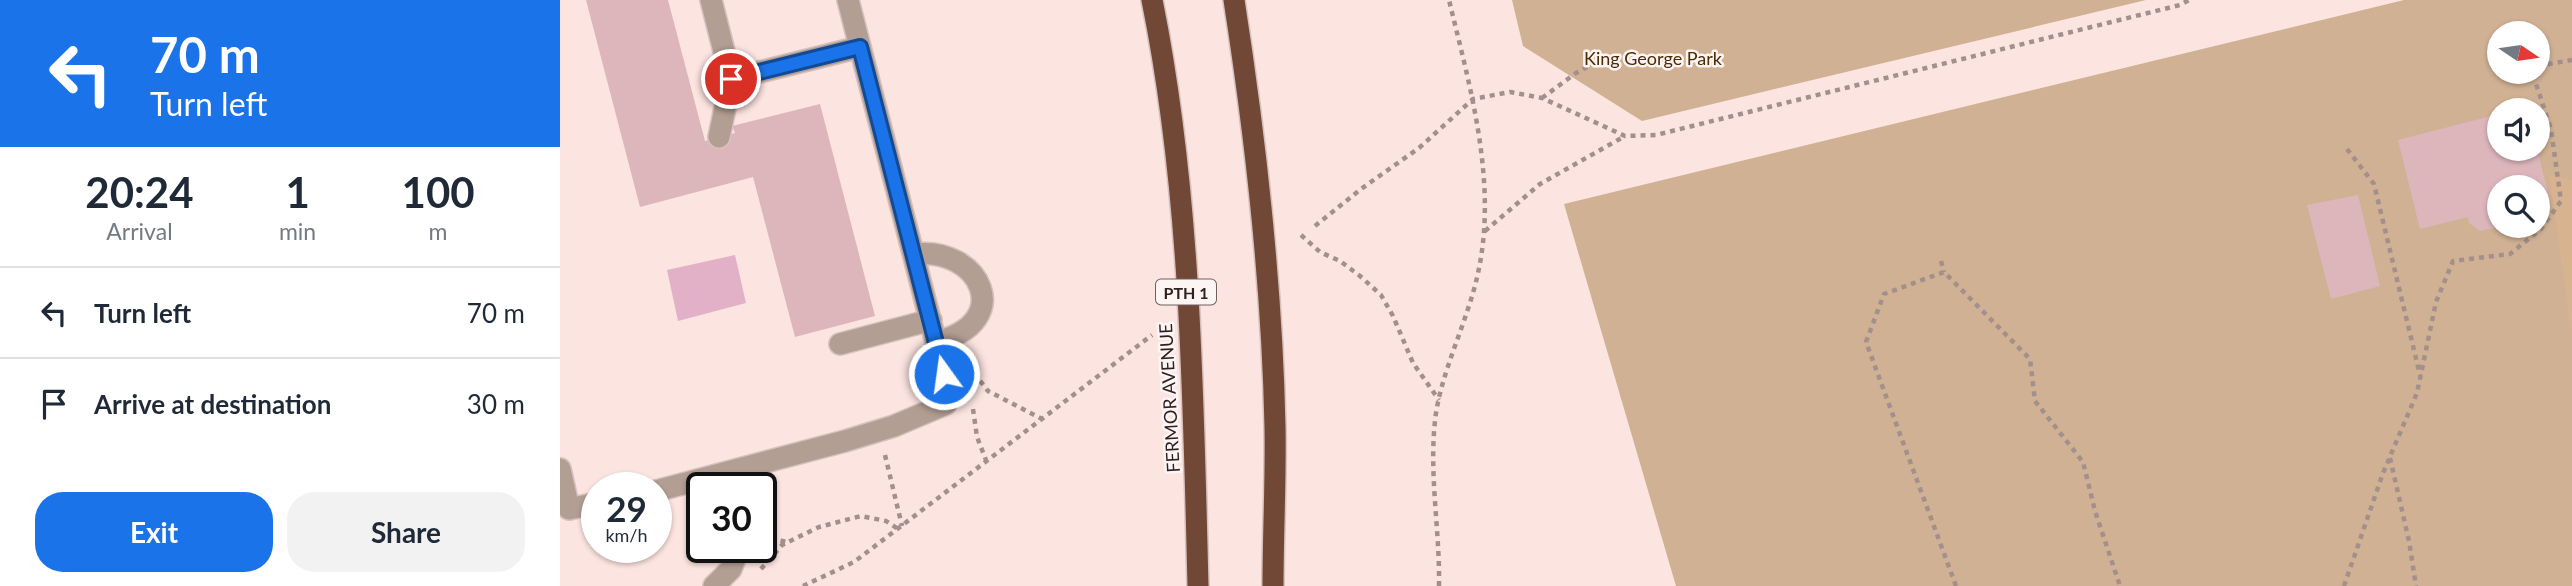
<!DOCTYPE html>
<style>
body{margin:0;font-family:Lato,sans-serif;background:#f2f2f3;color:#1f2937;height:100vh;display:flex;flex-direction:column;font-size:26px;white-space:nowrap}
*{box-sizing:border-box;margin:0}
p{font-size:23px;color:#747a83}
.icon{flex:none;width:38px;height:38px;fill:none;stroke:currentColor;stroke-width:2;stroke-linecap:round;stroke-linejoin:round}
.map{position:relative;flex:1;overflow:hidden}
.side{display:flex;flex-direction:column;background:#fff;width:560px}
.side>*{flex:none}
.banner{background:#1a73e8;color:#fff;overflow:hidden}
.needle{width:46px;rotate:103deg}
.buttons{position:absolute;left:1927px;top:21px;display:grid;gap:14px}
.buttons a{display:grid;place-items:center;width:63px;height:63px;border-radius:50%;background:#fff;box-shadow:0 2px 5px #0004;font-size:35px}
.speed{position:absolute;left:21px;top:472px;display:flex;gap:14px;font-size:35px;font-weight:700;text-align:center}
.speed>*{display:grid;place-content:center;width:91px;height:91px;border-radius:50%;background:#fff;box-shadow:0 2px 5px #0004;line-height:1}
.speed small{font-size:18px;font-weight:400}
.speed .limit{border:4px solid #111;border-radius:10px;background:#fff;color:#111}
.pin{position:absolute;display:grid;place-items:center;width:60px;height:60px;color:#fff;margin:-30px;border:4px solid #fff;border-radius:50%;box-shadow:0 2px 7px #0007}
.me{position:absolute;width:77px;margin:-38px;rotate:346deg;stroke-linejoin:round;filter:drop-shadow(0 0 5px #0008)}
.turn{display:flex;align-items:center;gap:24px;height:147px;padding:0 35px;font-size:32px}
.turn .icon{width:91px;height:91px;stroke-width:2.5}
.turn b{display:block;font-size:49px;line-height:60px}
.eta{display:flex;justify-content:space-evenly;align-items:center;height:119px;text-align:center}
.eta b{font-size:42px;font-weight:700;line-height:49px}
.primary-button{display:flex;gap:14px;margin-top:auto;padding:14px 35px}
.primary-button a{flex:1;height:80px;border-radius:28px;background:#1a73e8;color:#fff;font-size:28px;font-weight:700;line-height:80px;text-align:center}
.primary-button a+a{background:#f2f2f3;color:#1f2937}
ul{padding:0;list-style:none}
li{display:flex;align-items:center;gap:21px;height:91px;padding:0 35px;border-top:2px solid #e0e1e3}
li div{flex:1}
li b{display:block;font-size:26px}
li em{font-style:normal}
main{display:flex;flex:1;min-height:0}
.map>svg:first-child{display:block}
.green{fill:#d0b194;fill-rule:evenodd}
.forest{fill:#d8b38f}
.water{fill:#e2b1c8}
.building{fill:#ddb6bc}
.lines{fill:none;stroke-linecap:round;stroke-linejoin:round}
.minor-casing{stroke:#d7c1bd;stroke-width:24}
.highway-casing{stroke:#d7c1bd;stroke-width:24}
.path{stroke:#a38f8c;stroke-width:4.5;stroke-dasharray:5 5;stroke-linecap:butt}
.minor{stroke:#b39e94;stroke-width:21}
.highway{stroke:#714835;stroke-width:21}
.route-casing{stroke:#114b97;stroke-width:18}
.route{stroke:#1a73e8;stroke-width:12}
.labels{text-anchor:middle;dominant-baseline:central;stroke-width:5;stroke-linejoin:round;paint-order:stroke}
.shield{fill:#fdf5f4;stroke:#6d615f;stroke-width:2}
.shield-label{font-size:16px;font-weight:bold;fill:#2f211f}
.park-label{font-size:18px;fill:#4e2b00;stroke:#fdf5f4}
.street-label{font-size:18px;fill:#2f211f;stroke:#fdf5f4}
</style>
<main>
<section class="side">
<div class="banner">
<div class="turn"><svg class="icon" aria-label="left" viewBox="0 0 24 24"><path d="M17 20v-9H6M10 6l-5 5 5 5"/></svg><div><b>70 m</b>Turn left</div></div>
</div>
<div class="eta">
<div><b>20:24</b><p>Arrival</p></div>
<div><b>1</b><p>min</p></div>
<div><b>100</b><p>m</p></div>
</div>
<ul>
<li><svg class="icon" aria-label="left" viewBox="0 0 24 24"><path d="M17 20v-9H6M10 6l-5 5 5 5"/></svg><div><b>Turn left</b></div><em>70 m</em></li>
<li><svg class="icon" aria-label="arrive" viewBox="0 0 24 24"><path d="M6 21V4h12l-3 4 3 4H6"/></svg><div><b>Arrive at destination</b></div><em>30 m</em></li>
</ul>
<div class="primary-button"><a>Exit</a><a>Share</a></div>
</section>
<div class="map">
<svg width="2012" height="586" viewBox="0 0 2012 586">
<rect width="100%" height="100%" fill="#fce4e0"/>
<path class="green" d="M952,0H1586L1082,121L963,46Z
M1844,0H2012V586H1116L1004,204ZM1939,33H1978V72H1939ZM1939,110H1978V149H1939ZM1939,187H1978V226H1939Z"/>
<path class="forest" d="M1989,174L2012,180V334Z"/>
<path class="water" d="M175,255L186,303L118,321L107,270Z"/>
<path class="building" d="M26,0H108L145,141L175,133L172,126L260,104L315,316L235,337L193,177L80,207Z
M1939,114V149H1977L1989,197L1978,199V187H1939V227L1920,231L1909,223L1908,217L1860,229L1838,140Z
M1798,195L1820,286L1771,299L1747,205Z"/>
<g class="lines">
<g class="minor-casing">
<path id="minor" d="M151,0L171,79L300,47
M159,137L171,79
M354,254C420,246 457,322 376,342
M280,344L371,320
M0,469L9,509L37,503
M96,491L285,441L334,426L386,404L384,374L288,0
M154,586L171,569L179,548"/>
</g>
<g class="highway-casing">
<path id="highway" d="M592,0C631,192 633,391 638,586
M674,0C696,141 712,284 715,427C716,480 713,533 713,586"/>
</g>
<path class="path" d="M1978,66L2012,60
M982,98L1016,73L1040,60
M1787,149L1814,184L1860,375
M755,226L801,189L859,148L913,99L950,92L982,98L1065,136L1096,135L1620,5L1629,0
M925,231L980,184L1065,136
M741,235L760,252L780,261L800,276L821,295L833,316L853,363L879,400
M1381,261L1384,272
M414,373L428,391L482,419
M412,374L414,393
M413,409L417,437L426,460
M325,455L342,526
M1830,458L1849,541L1856,586
M201,536L227,542
M201,569L222,545L259,527L301,516L326,521L338,529
M243,586L294,562L592,335
M879,586C880,531 869,476 875,421C880,373 908,321 918,273C938,183 910,87 889,0
M1396,586L1306,342L1324,294L1384,272L1470,359L1475,401L1523,462L1535,511L1560,586
M1784,586L1823,473L1857,393L1876,302L1893,261L1950,254L1981,229L2001,201L1991,129L1972,72"/>
<use href="#minor" class="minor"/>
<use href="#highway" class="highway"/>
</g>
<g class="lines">
<g class="route-casing">
<path id="route" d="M171,79L300,47L384,374"/>
</g>
<use href="#route" class="route"/>
</g>
<g class="labels">
<rect class="shield" x="596" y="279.5" width="60" height="25" rx="5"/>
<g class="shield-label">
<text x="626" y="292">PTH 1</text>
</g>
<g class="park-label">
<text x="1093" y="58">King George Park</text>
</g>
<g class="street-label">
<text transform="translate(609 398) rotate(-93)">FERMOR AVENUE</text>
</g>
</g>
</svg>
<div class="buttons">
<a><svg class="needle" viewBox="-14 -14 28 28"><path d="M0-13l5 13h-10z" fill="#e53935"/><path d="M0 13l5-13h-10z" fill="#747a83"/></svg></a>
<a><svg class="icon" aria-label="sound" viewBox="0 0 24 24"><path d="M4 9h4l5-4v14l-5-4H4zM17 9q2 3 0 6"/></svg></a>
<a><svg class="icon" aria-label="search" viewBox="0 0 24 24"><circle cx="10" cy="10" r="6"/><path d="M15 15l6 6"/></svg></a>
</div>
<div class="speed"><div>29<small>km/h</small></div><div class="limit">30</div></div>
<div class="pin" style="left:171px;top:79px;background:#d93025"><svg class="icon" aria-label="arrive" viewBox="0 0 24 24"><path d="M6 21V4h12l-3 4 3 4H6"/></svg></div>
<svg class="me" style="left:384px;top:374px" viewBox="-20 -20 40 40"><circle r="17" fill="#1a73e8" stroke="#fff" stroke-width="3"/><path d="M0-11L8 9 0 5-8 9z" fill="#fff"/></svg>
</div>
</main>
